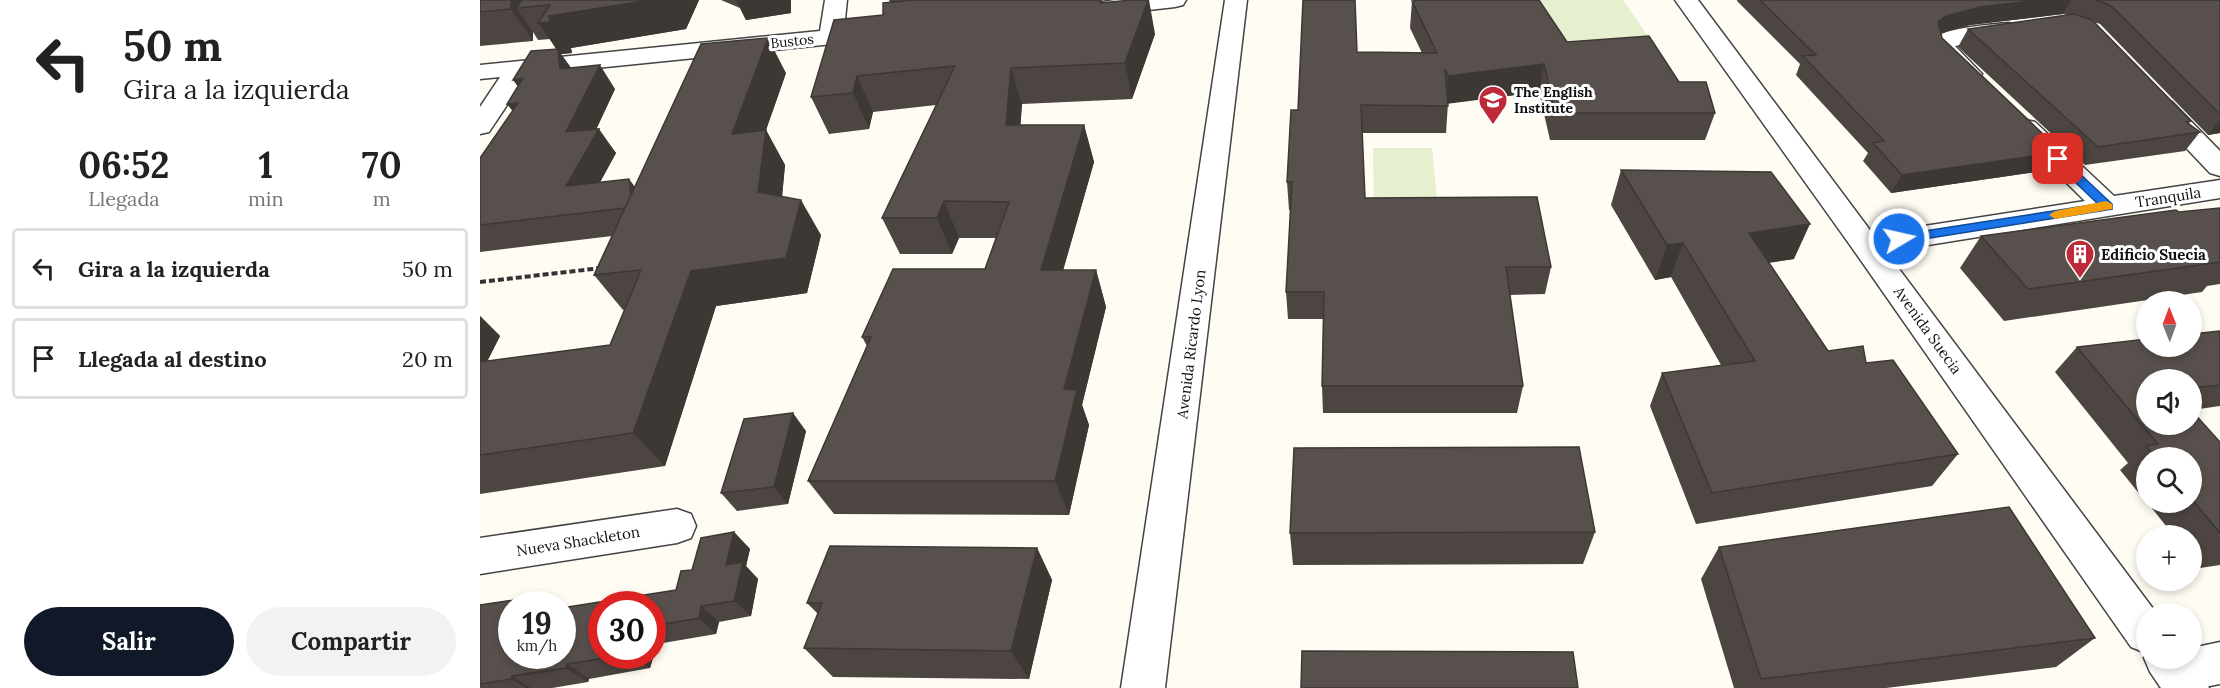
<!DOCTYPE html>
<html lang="es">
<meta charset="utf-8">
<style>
body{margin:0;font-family:Lora,serif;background:#f2f2f2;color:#222;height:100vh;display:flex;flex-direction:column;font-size:22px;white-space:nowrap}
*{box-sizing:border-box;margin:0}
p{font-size:20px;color:#767676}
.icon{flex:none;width:33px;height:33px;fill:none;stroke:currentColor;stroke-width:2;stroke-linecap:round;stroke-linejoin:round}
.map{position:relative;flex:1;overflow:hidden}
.drawer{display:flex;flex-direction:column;background:#fff;width:480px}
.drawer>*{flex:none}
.guide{background:#fff;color:#222;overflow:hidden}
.needle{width:39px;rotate:359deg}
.tools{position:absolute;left:1656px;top:291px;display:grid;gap:12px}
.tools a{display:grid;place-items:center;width:66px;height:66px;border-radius:50%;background:#fff;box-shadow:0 3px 9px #0003;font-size:30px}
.speed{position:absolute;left:18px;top:591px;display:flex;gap:12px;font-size:30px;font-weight:700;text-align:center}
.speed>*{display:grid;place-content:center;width:78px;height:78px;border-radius:50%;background:#fff;box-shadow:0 3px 9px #0003;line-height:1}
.speed small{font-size:15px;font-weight:400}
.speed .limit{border:9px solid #d22;background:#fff;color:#111}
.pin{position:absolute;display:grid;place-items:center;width:51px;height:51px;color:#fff;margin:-26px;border-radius:12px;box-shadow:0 3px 9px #0006}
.me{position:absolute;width:66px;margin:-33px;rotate:81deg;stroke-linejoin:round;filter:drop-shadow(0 0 4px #0008)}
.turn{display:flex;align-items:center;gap:21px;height:126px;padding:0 24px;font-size:27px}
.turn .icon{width:78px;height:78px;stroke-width:2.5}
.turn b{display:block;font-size:42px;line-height:51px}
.eta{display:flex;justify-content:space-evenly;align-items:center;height:102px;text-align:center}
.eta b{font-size:36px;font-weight:700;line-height:42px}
.cta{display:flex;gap:12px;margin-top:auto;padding:12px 24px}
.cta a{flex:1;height:69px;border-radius:36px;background:#111827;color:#fff;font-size:24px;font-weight:700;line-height:69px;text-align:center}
.cta a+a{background:#f2f2f2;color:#222}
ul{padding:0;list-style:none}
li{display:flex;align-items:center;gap:18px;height:81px;margin:0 12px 9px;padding:0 12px;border:3px solid #e0e0e0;border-radius:6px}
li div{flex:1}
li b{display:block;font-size:22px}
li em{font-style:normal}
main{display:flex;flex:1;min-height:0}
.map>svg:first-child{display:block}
.pitch{fill:#e7f0ce}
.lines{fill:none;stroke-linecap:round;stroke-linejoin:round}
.minor-casing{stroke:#434343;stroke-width:3}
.tertiary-casing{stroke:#434343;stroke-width:3}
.path{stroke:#323232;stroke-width:4;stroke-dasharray:6 3;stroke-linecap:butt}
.minor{fill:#fff;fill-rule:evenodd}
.tertiary{fill:#fff;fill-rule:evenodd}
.wall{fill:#4c4541;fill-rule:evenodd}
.shaded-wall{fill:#3e3835}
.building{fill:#58504c;stroke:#3e3835;stroke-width:1.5}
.route{fill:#1a73e8;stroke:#114b97;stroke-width:1.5}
.slow{fill:#f59e0b}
.labels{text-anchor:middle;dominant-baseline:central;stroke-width:6;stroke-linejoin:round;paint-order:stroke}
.far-street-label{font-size:14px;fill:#101010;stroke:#fff}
.far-poi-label{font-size:14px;font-weight:bold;fill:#101010;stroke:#fff;text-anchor:start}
.street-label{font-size:15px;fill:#101010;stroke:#fff}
.poi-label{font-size:15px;font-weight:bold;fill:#101010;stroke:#fff;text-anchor:start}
</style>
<main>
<section class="drawer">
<div class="guide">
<div class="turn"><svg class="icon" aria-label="left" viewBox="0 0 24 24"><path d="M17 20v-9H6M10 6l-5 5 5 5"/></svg><div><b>50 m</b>Gira a la izquierda</div></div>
</div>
<div class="eta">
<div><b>06:52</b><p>Llegada</p></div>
<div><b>1</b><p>min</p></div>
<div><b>70</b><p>m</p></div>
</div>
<ul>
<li><svg class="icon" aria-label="left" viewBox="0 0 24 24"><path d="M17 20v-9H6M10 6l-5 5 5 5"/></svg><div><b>Gira a la izquierda</b></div><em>50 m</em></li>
<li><svg class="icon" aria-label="arrive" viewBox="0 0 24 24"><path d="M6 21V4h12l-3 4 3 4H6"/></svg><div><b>Llegada al destino</b></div><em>20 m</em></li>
</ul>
<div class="cta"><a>Salir</a><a>Compartir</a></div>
</section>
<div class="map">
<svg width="1740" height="688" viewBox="0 0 1740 688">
<rect width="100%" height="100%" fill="#fffcf3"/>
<path class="pitch" d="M1048,0H1143L1179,52L1084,62Z
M893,148H952L959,220H894Z"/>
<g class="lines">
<g class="minor-casing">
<path id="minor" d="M345,0H367L364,29L392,26L400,28L404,33L400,38L392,40L47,75L9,132L0,134V107L20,77L0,79V65L340,31Z
M635,0H706L703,5L695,7L625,15L617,13L613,8L617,3Z
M1528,23L1536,25L1540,30L1536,35L1475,46L1502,74L1498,79C1478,84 1454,61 1450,42C1461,27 1509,25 1528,23Z
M1683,100L1692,102L1740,151V176L1730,173L1674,114L1670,108L1674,102Z
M1546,120L1555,122L1634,196L1740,180V198L1386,255L1375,252L1371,245L1375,238L1386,235L1605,201L1537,134L1533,128L1537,122Z
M197,509L211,514L216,526L211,538L197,543L0,574V538Z
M1740,642V684L1719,688L1680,687L1674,672L1679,658H1712V648Z"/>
</g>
<g class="tertiary-casing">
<path id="tertiary" d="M745,0H767L685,688H641Z
M1195,0H1218L1677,614H1666V658H1711L1722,673L1729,688H1681L1670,672L1664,658L1666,653L1651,647L1375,252Z"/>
</g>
<path class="path" d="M0,282L121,268"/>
<use href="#minor" class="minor"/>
<use href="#tertiary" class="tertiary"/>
</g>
<path class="wall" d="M0,0H219L206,29L91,48L92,53L81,54L91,68L135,89L116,129L136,153L120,182L155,187L306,73L286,130L305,165L302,197L341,235L327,293L236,306L185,466L0,494V316L20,336L7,361L130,345L145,310H143L114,275L132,236L0,252V158L76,49L70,39L58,40L53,32V41L0,46Z
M241,0H311V13L266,20L260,8Z
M409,0H622L623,2L675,34L652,99L542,104L540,125H604L614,162L583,270H616L626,307L602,405L609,425L589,515L354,514L328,481L387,346L382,337L505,269L516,238H479L472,254H420L402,218L456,105L393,112L389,129L349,134L331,97L403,15L410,2Z
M1257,0H1740V133L1728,135L1620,24L1614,22L1711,121L1709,123L1720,132L1705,151L1605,165L1478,47L1488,29L1588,15L1583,14L1490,25L1461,33L1462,38L1569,170L1411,193L1383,161L1388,153L1316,75L1320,64L1257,1Z
M932,1L1087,42L1199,82L1235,113L1225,140H1070L1059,92L968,103L966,133H882L885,198L1071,267L1065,294L1030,295L1043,386L1037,413H843L842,386L844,319H808L806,292L811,210H809L807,182L818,110L877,52L942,53L930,28Z
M1141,170L1314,259L1289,262L1348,351L1386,363L1478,454L1452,486L1216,524L1170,406L1182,373L1241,365L1191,277L1175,280L1131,205Z
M1740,208V284L1727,286L1722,292L1524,321L1480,268L1501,236Z
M1740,331V406L1712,410V380H1666L1740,442V565L1720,568L1712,557V536H1694L1667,502H1712V458H1666V502L1640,470L1648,463L1575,372L1597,347Z
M326,431L308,504L257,511L241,493Z
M254,532L270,549L266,566L278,579L271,616L239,622L236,634L177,644L170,668L109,679L108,682L72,688H0V605L48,598L57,604H32V656L196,590L212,570ZM172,604V656H122Z
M1115,532L1103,564L813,565L810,533Z
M1239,547L1615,638L1576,667L1406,688H1254L1221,579Z
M557,548L572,580L549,679L353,677L324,648L338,614L327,603Z"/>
<path class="shaded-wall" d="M31,0H52L36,8L53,32V41L31,9Z
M170,0H219L206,29L91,48L92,53L81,54L94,72L80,69L78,51L58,23L69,16Z
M256,0H311V13L266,20Z
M668,0H669L675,34L652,99L645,63Z
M1560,0H1591L1583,14L1490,25L1457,34L1458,22L1466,16L1500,7Z
M288,38L306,73L286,130L305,165L299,228L278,192L252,134Z
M1064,64L1059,92L966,104L968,76Z
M120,65L135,89L104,156L86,132Z
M531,68L542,104L538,161L526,125Z
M377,76L393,112L389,129L373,93Z
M43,78L51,104L33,80Z
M38,103L46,128L27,104Z
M1740,120V133L1728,135Z
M604,125L614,162L573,306L561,270Z
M119,129L136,153L105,210L86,186Z
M1582,152L1569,170L1411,193L1422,175Z
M149,179L167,203L152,207Z
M321,200L341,235L327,293L236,306L185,466L153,433L211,271Z
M464,201L479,238L472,254L457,218Z
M1330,224L1314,259L1255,268L1269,233Z
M1203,243L1191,277L1175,280L1187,245Z
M616,270L626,307L602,405L609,425L589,515L575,481L584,389Z
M0,316L20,336L0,376Z
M313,413L326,431L308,504L294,487Z
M254,532L270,549L266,566L278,579L271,616L254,601L246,565Z
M557,548L572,580L549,679L531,651Z
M48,598L57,604H45Z
M221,606L239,622L236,634L219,618Z
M172,640L177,644L170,668L152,656H172Z
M87,664L109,679L108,682L86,668Z
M32,676L51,688H46L31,679Z"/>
<path class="building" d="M0,0H31V9L0,12Z
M42,0H170L69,16L70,22L58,23L70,5L36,8Z
M434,0H620V3L651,0H668L645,63L531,68L526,125H604L561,270H616L584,389L597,390L575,481H328L391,337H382L413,269H505L529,202L464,201L457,218H402L475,66L377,76L373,93L331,97L354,20L403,15V3Z
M823,0H875L877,52L957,53L932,1L940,0H1059L1087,42L1169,36L1199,82H1226L1235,113H1075L1064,64L968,76L965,69L968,106L881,105L885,198L1057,197L1071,267H1026L1043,386H842L844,292H806L812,182H807L811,110H818Z
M1280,0H1560L1500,7L1466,16L1458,22L1462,38L1582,152L1422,175L1393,143L1404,141L1323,56L1336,55Z
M1615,0H1740V114L1631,6L1620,1Z
M1594,14L1612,20L1711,121L1706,122L1720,132L1618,147L1488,29Z
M288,38L252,134L286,130L278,192L321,200L306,258L211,271L153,433L0,455V362L130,345L161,270L114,275L221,44Z
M78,49L80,69L120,65L86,132L119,129L86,186L149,179L151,195L145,208L0,225V158L38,103L27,104L43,78L33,80L51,51Z
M1141,170L1291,172L1330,224L1269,233L1348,351L1383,346L1386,363L1413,360L1478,454L1232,493L1182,373L1275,361L1203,243L1187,245Z
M1740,208V262L1548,289L1501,236L1696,210L1699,212Z
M1740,331V385L1712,388V380H1666V424H1712V411L1740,442V533L1712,499V458H1676L1666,446L1678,444L1597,347L1666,339V346H1712V334Z
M313,413L294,487L241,493L264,419Z
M1099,447L1115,532L810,533L814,448Z
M1529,507L1615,638L1281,679L1239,547Z
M254,532L246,565L263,562L254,601L221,606L219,618L172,626V604H122V656H138L87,664L86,668L32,676L31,679L0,684V605L48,598L45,604H32V656H82V608L196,590L201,571L212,570L221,538Z
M350,546L557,548L531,651L324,648L342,603H327Z
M822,651L1093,652L1098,688H821Z"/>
<path class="route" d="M1578,156L1582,157L1632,204V209L1419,243L1413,239L1419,235L1618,204L1574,162V157Z"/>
<path class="slow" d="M1626,201L1632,204V209L1575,219L1569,215L1575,211Z"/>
<defs>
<g id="school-pin" transform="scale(1.5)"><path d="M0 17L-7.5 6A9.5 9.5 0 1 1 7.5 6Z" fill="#be2a39" stroke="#fff"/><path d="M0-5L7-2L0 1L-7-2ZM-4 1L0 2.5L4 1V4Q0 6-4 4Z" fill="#fff"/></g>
<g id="building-pin" transform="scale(1.5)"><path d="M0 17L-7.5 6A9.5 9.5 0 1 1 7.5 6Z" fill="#be2a39" stroke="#fff"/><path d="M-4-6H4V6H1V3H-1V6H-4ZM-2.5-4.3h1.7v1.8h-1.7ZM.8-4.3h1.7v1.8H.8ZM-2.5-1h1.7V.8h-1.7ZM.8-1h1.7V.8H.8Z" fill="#fff"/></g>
</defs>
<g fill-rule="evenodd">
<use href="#school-pin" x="1013" y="100"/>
<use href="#building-pin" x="1600" y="254"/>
</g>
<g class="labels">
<g class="far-street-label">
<text transform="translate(312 41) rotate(-6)">Bustos</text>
</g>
<g class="far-poi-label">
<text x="1034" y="92">The English<tspan x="1034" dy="16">Institute</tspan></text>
</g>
<g class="street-label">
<text transform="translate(1688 197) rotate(-9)">Tranquila</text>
<text transform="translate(1448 330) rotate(54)">Avenida Suecia</text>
<text transform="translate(711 344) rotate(-83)">Avenida Ricardo Lyon</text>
<text transform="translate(98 541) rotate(-9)">Nueva Shackleton</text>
</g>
<g class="poi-label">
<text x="1621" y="254">Edificio Suecia</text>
</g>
</g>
</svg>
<div class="tools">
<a><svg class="needle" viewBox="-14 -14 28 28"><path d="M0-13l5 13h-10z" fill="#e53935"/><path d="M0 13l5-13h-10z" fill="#767676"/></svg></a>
<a><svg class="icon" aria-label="sound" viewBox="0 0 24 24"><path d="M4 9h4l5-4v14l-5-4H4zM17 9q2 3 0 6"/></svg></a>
<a><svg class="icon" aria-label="search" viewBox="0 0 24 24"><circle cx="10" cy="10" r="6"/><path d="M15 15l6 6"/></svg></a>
<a>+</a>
<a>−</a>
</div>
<div class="speed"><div>19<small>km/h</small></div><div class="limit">30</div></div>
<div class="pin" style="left:1578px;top:159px;background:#d93025"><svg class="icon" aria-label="arrive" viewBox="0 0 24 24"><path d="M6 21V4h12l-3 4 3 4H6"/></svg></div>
<svg class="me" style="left:1419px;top:239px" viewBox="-20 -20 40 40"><circle r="17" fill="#1a73e8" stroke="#fff" stroke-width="3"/><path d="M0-11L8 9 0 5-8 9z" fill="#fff"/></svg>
</div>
</main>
